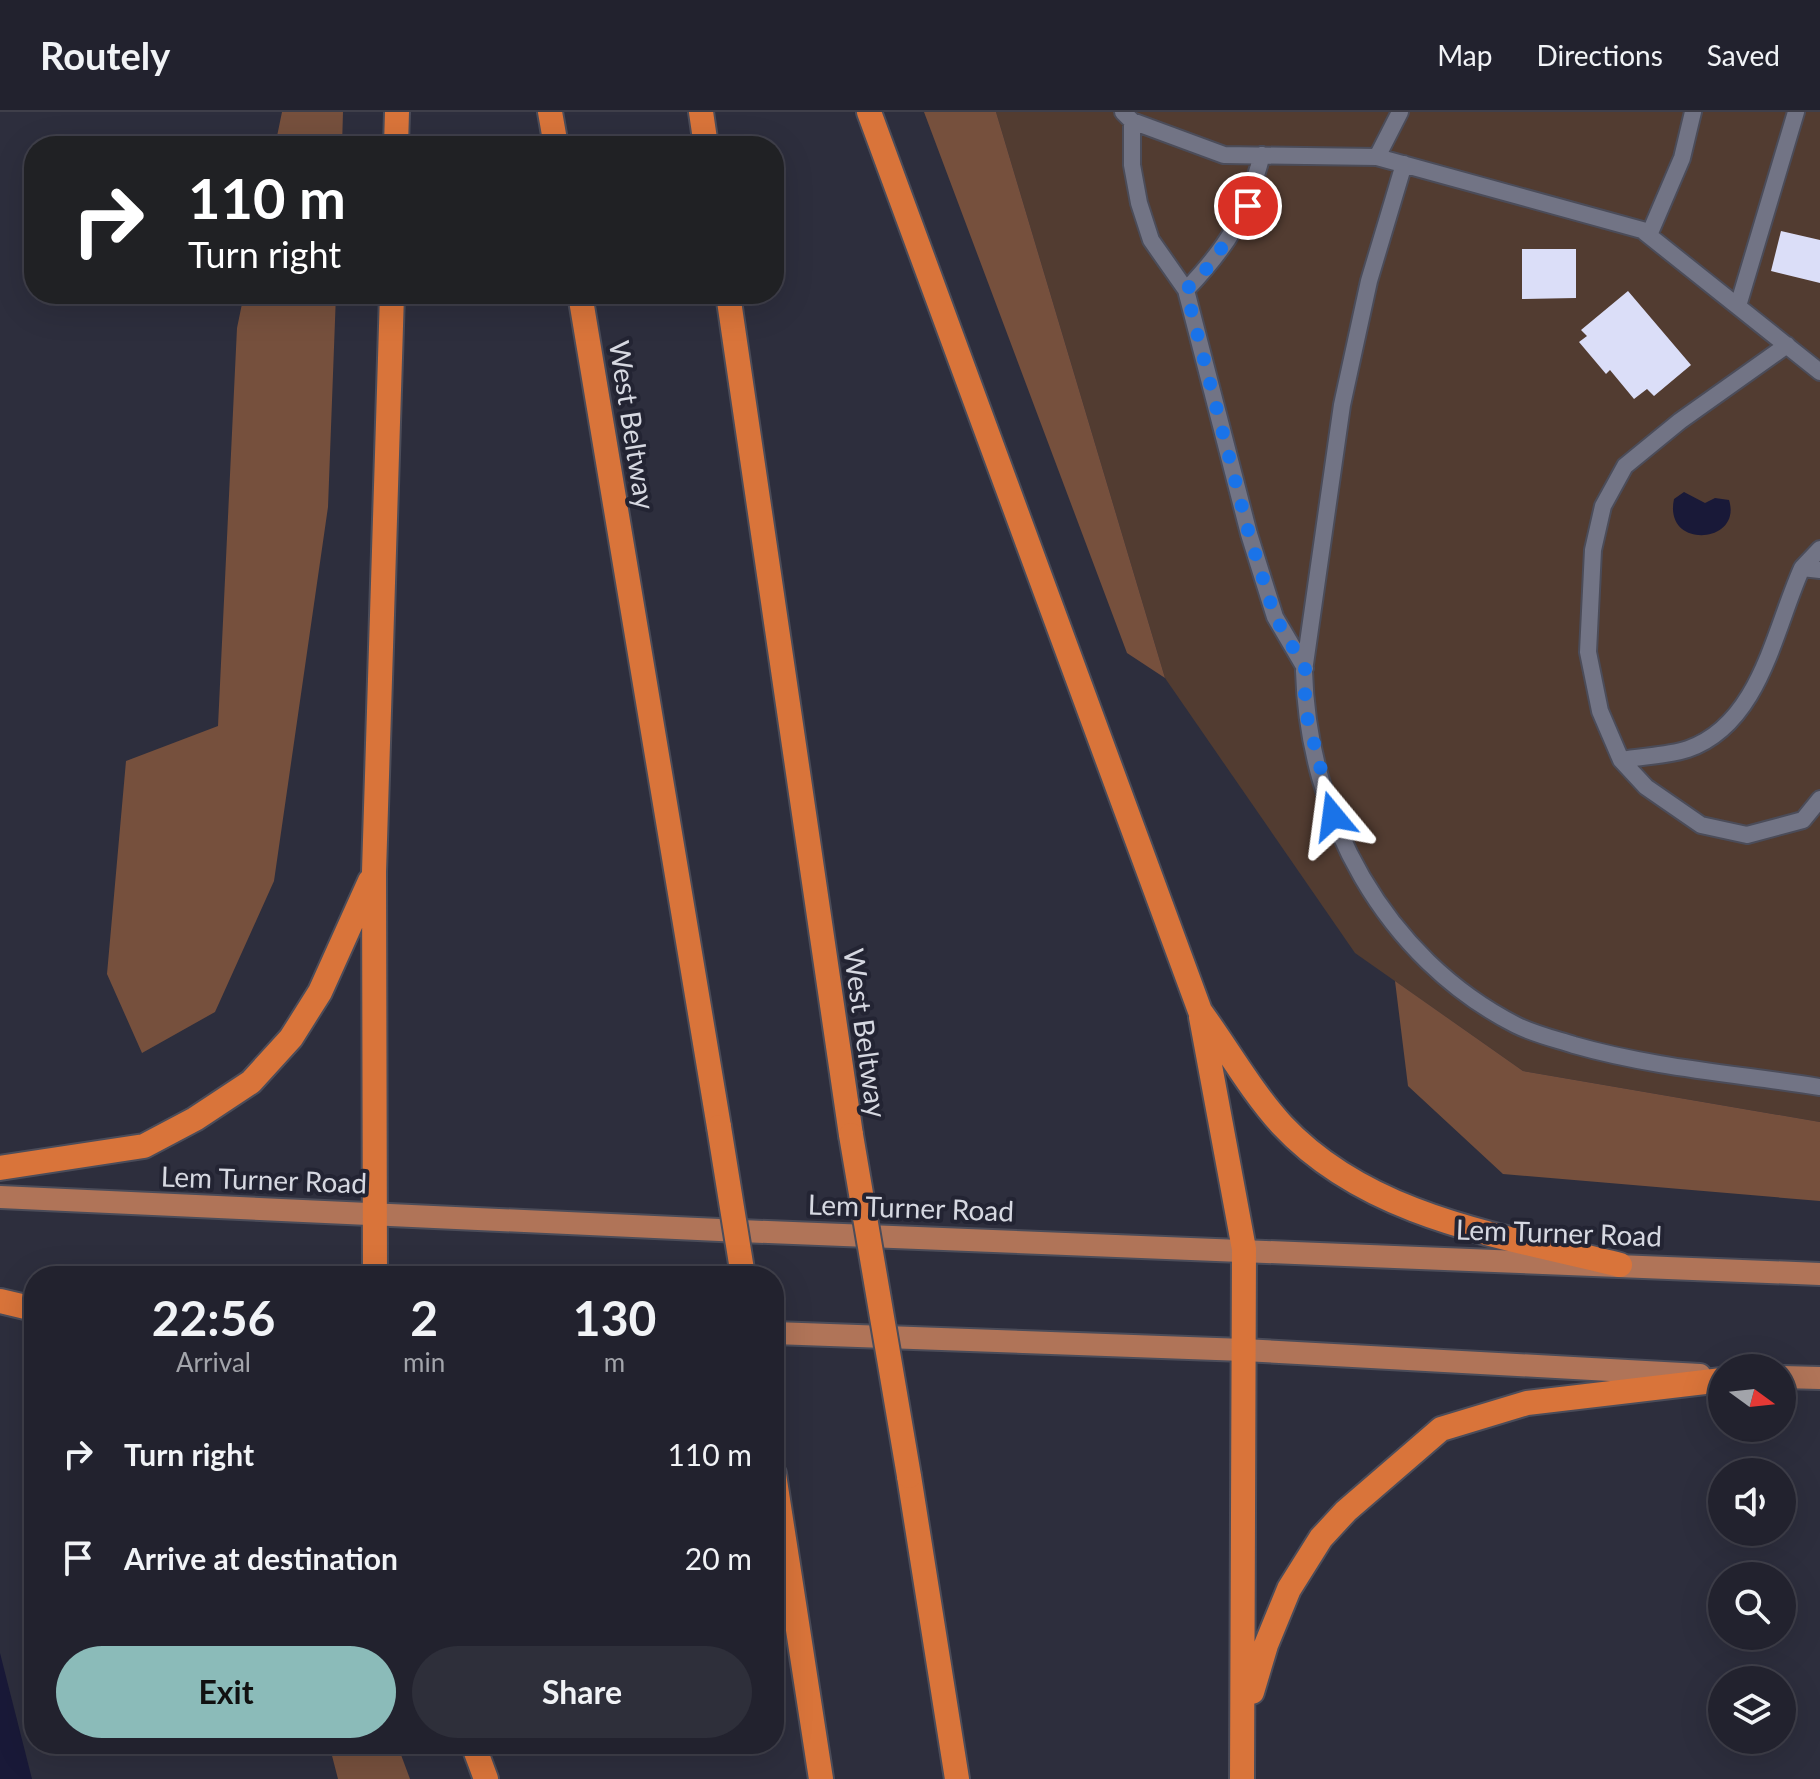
<!DOCTYPE html>
<style>
body{margin:0;font-family:Lato,sans-serif;background:#2e2f3a;color:#f1f3f6;height:100vh;display:flex;flex-direction:column;font-size:30px;white-space:nowrap}
*{box-sizing:border-box;margin:0}
p{font-size:26px;color:#a2a4aa}
.icon{flex:none;width:44px;height:44px;fill:none;stroke:currentColor;stroke-width:2;stroke-linecap:round;stroke-linejoin:round}
.map{position:relative;flex:1;overflow:hidden}
.sheet{position:absolute;left:24px;top:1154px;width:760px;height:488px;display:flex;flex-direction:column;background:#22222e;border-radius:32px;box-shadow:0 8px 32px #0002,0 0 0 2px #3f3f4a}
.sheet>*{flex:none}
.top-card{position:absolute;left:24px;top:24px;width:760px;height:168px;border-radius:32px;box-shadow:0 8px 32px #0002,0 0 0 2px #3f3f4a;background:#202124;color:#fff;overflow:hidden}
.needle{width:52px;rotate:105deg}
.controls{position:absolute;left:1708px;top:1242px;display:grid;gap:16px}
.controls a{display:grid;place-items:center;width:88px;height:88px;border-radius:50%;background:#22222e;box-shadow:0 8px 32px #0002,0 0 0 2px #3f3f4a;font-size:40px}
.pin{position:absolute;display:grid;place-items:center;width:68px;height:68px;color:#fff;margin:-34px;border:4px solid #fff;border-radius:50%;box-shadow:0 2px 8px #0007}
.me{position:absolute;width:88px;margin:-44px;rotate:344deg;stroke-linejoin:round;filter:drop-shadow(0 0 6px #0008)}
.turn{display:flex;align-items:center;gap:28px;height:168px;padding:0 32px;font-size:36px}
.turn .icon{width:104px;height:104px;stroke-width:2.5}
.turn b{display:block;font-size:56px;line-height:68px}
.eta{display:flex;justify-content:space-evenly;align-items:center;height:136px;text-align:center}
.eta b{font-size:48px;font-weight:700;line-height:56px}
.button{display:flex;gap:16px;margin-top:auto;padding:16px 32px}
.button a{flex:1;height:92px;border-radius:48px;background:#8bbbb9;color:#111;font-size:32px;font-weight:700;line-height:92px;text-align:center}
.button a+a{background:#2e2f3a;color:#f1f3f6}
ul{padding:0;list-style:none}
li{display:flex;align-items:center;gap:24px;height:104px;padding:0 32px}
li div{flex:1}
li b{display:block;font-size:30px}
li em{font-style:normal}
header{display:flex;align-items:center;gap:48px;box-sizing:border-box;height:112px;padding:0 40px;background:#22222e;border-bottom:2px solid #3f3f4a}
header strong{font-size:38px}
nav{display:flex;gap:44px;margin-inline-start:auto;font-size:28px}
.map>svg:first-child{display:block}
.green{fill:#523c31}
.forest{fill:#76503d}
.water{fill:#191938}
.building{fill:#dbdef8}
.lines{fill:none;stroke-linecap:round;stroke-linejoin:round}
.service-casing{stroke:#4b4c59;stroke-width:20}
.primary-casing{stroke:#4b4c59;stroke-width:26}
.motorway-casing{stroke:#4b4c59;stroke-width:28}
.service{stroke:#727485;stroke-width:16}
.primary{stroke:#b07458;stroke-width:22}
.motorway{stroke:#d9743a;stroke-width:24}
.motorway-bridge-casing{stroke:#4b4c59;stroke-width:28;stroke-linecap:butt}
.motorway-bridge{stroke:#d9743a;stroke-width:24}
.route{stroke:#1a73e8;stroke-width:14;stroke-dasharray:0 25.2}
.labels{text-anchor:middle;dominant-baseline:central;stroke-width:8;stroke-linejoin:round;paint-order:stroke}
.street-label{font-size:28px;fill:#d6d8e1;stroke:#232433}
</style>
<header>
<strong>Routely</strong>
<nav><a>Map</a><a>Directions</a><a>Saved</a></nav>
</header>
<div class="map">
<svg width="1820" height="1667" viewBox="0 0 1820 1667">
<rect width="100%" height="100%" fill="#2d2e3d"/>
<path class="green" d="M996,0H1820V1010L1523,959L1355,841L1165,566Z"/>
<path class="forest" d="M282,0H343L342,34H275Z
M924,0H996L1165,566L1127,541Z
M244,182H336L328,395L274,769L215,900L142,941L107,862L126,649L218,614L237,216Z
M1395,869L1523,959L1820,1010V1089L1503,1062L1408,974Z
M329,1632H397L410,1667H338Z"/>
<path class="water" d="M1684,380L1705,391L1715,386L1729,388C1743,432 1663,438 1674,387Z
M0,1541L32,1667H0Z"/>
<path class="building" d="M1781,119L1820,128V171L1771,159Z
M1522,137H1576V186L1522,187Z
M1628,179L1691,253L1654,284L1647,277L1634,287L1610,258L1606,262L1579,230L1587,224L1581,218Z"/>
<g class="lines">
<g class="service-casing">
<path id="service" d="M1123,0L1132,9L1224,43L1377,45L1642,118L1820,260
M1132,9V53L1139,91L1151,128L1186,178L1249,422L1275,505L1305,556
M1377,45L1400,0
M1404,52L1369,169L1342,293L1304,559C1308,705 1385,846 1516,913C1534,922 1555,927 1574,933C1654,956 1738,962 1820,975
M1649,123L1682,46L1693,0
M1186,178C1230,132 1245,105 1262,43
M1738,194L1796,0
M1787,233L1680,309L1625,354L1603,394L1593,438L1588,540L1600,599L1621,648L1646,675L1701,713L1747,723L1803,708L1820,687
M1820,437L1802,456L1820,458
M1621,648C1642,644 1667,644 1688,637C1760,612 1774,518 1802,456"/>
</g>
<g class="primary-casing">
<path id="primary" d="M0,1085L741,1119L1820,1162
M774,1221L1244,1238L1700,1263
M1782,1265L1820,1266"/>
</g>
<g class="motorway-casing">
<path id="motorway" d="M550,0L556,34
M701,0L706,34
M869,0L1200,899C1227,936 1251,979 1282,1013C1369,1106 1503,1124 1620,1153
M396,34L397,0
M580,182L719,1015
M728,182L851,1023
M1201,905L1244,1137L1242,1667
M0,1056L144,1034L195,1007L251,970L291,926L320,880L370,769
M375,1164L374,760L392,182
M0,1189L34,1197
M774,1362L821,1667
M909,1364L957,1667
M1252,1580L1266,1533L1289,1477L1321,1426L1346,1399L1441,1317L1527,1291L1722,1268
M473,1632L486,1667"/>
</g>
<use href="#service" class="service"/>
<use href="#primary" class="primary"/>
<use href="#motorway" class="motorway"/>
<g class="motorway-bridge-casing">
<path id="motorway-bridge" d="M719,1015L743,1164
M851,1023L909,1364"/>
</g>
<use href="#motorway-bridge" class="motorway-bridge"/>
</g>
<g class="lines">
<path class="route" d="M1248,94L1212,151L1186,178L1249,422L1275,505L1305,556V597L1333,704"/>
</g>
<g class="labels">
<g class="street-label">
<text transform="translate(633 313) rotate(81)">West Beltway</text>
<text transform="translate(866 921) rotate(82)">West Beltway</text>
<text transform="translate(264 1067) rotate(2)">Lem Turner Road</text>
<text transform="translate(911 1095) rotate(2)">Lem Turner Road</text>
<text transform="translate(1559 1120) rotate(2)">Lem Turner Road</text>
</g>
</g>
</svg>
<div class="controls">
<a><svg class="needle" viewBox="-14 -14 28 28"><path d="M0-13l5 13h-10z" fill="#e53935"/><path d="M0 13l5-13h-10z" fill="#a2a4aa"/></svg></a>
<a><svg class="icon" aria-label="sound" viewBox="0 0 24 24"><path d="M4 9h4l5-4v14l-5-4H4zM17 9q2 3 0 6"/></svg></a>
<a><svg class="icon" aria-label="search" viewBox="0 0 24 24"><circle cx="10" cy="10" r="6"/><path d="M15 15l6 6"/></svg></a>
<a><svg class="icon" aria-label="layers" viewBox="0 0 24 24"><path d="M12 4l9 5-9 5-9-5zM3 14l9 5 9-5"/></svg></a>
</div>
<div class="pin" style="left:1248px;top:94px;background:#d93025"><svg class="icon" aria-label="arrive" viewBox="0 0 24 24"><path d="M6 21V4h12l-3 4 3 4H6"/></svg></div>
<svg class="me" style="left:1333px;top:704px" viewBox="-20 -20 40 40"><path d="M0-17L14 15 0 8-14 15z" fill="#1a73e8" stroke="#fff" stroke-width="4"/></svg>
<div class="top-card">
<div class="turn"><svg class="icon" aria-label="right" viewBox="0 0 24 24"><path d="M7 20v-9h11M14 6l5 5-5 5"/></svg><div><b>110 m</b>Turn right</div></div>
</div>
<section class="sheet">
<div class="eta">
<div><b>22:56</b><p>Arrival</p></div>
<div><b>2</b><p>min</p></div>
<div><b>130</b><p>m</p></div>
</div>
<ul>
<li><svg class="icon" aria-label="right" viewBox="0 0 24 24"><path d="M7 20v-9h11M14 6l5 5-5 5"/></svg><div><b>Turn right</b></div><em>110 m</em></li>
<li><svg class="icon" aria-label="arrive" viewBox="0 0 24 24"><path d="M6 21V4h12l-3 4 3 4H6"/></svg><div><b>Arrive at destination</b></div><em>20 m</em></li>
</ul>
<div class="button"><a>Exit</a><a>Share</a></div>
</section>
</div>
